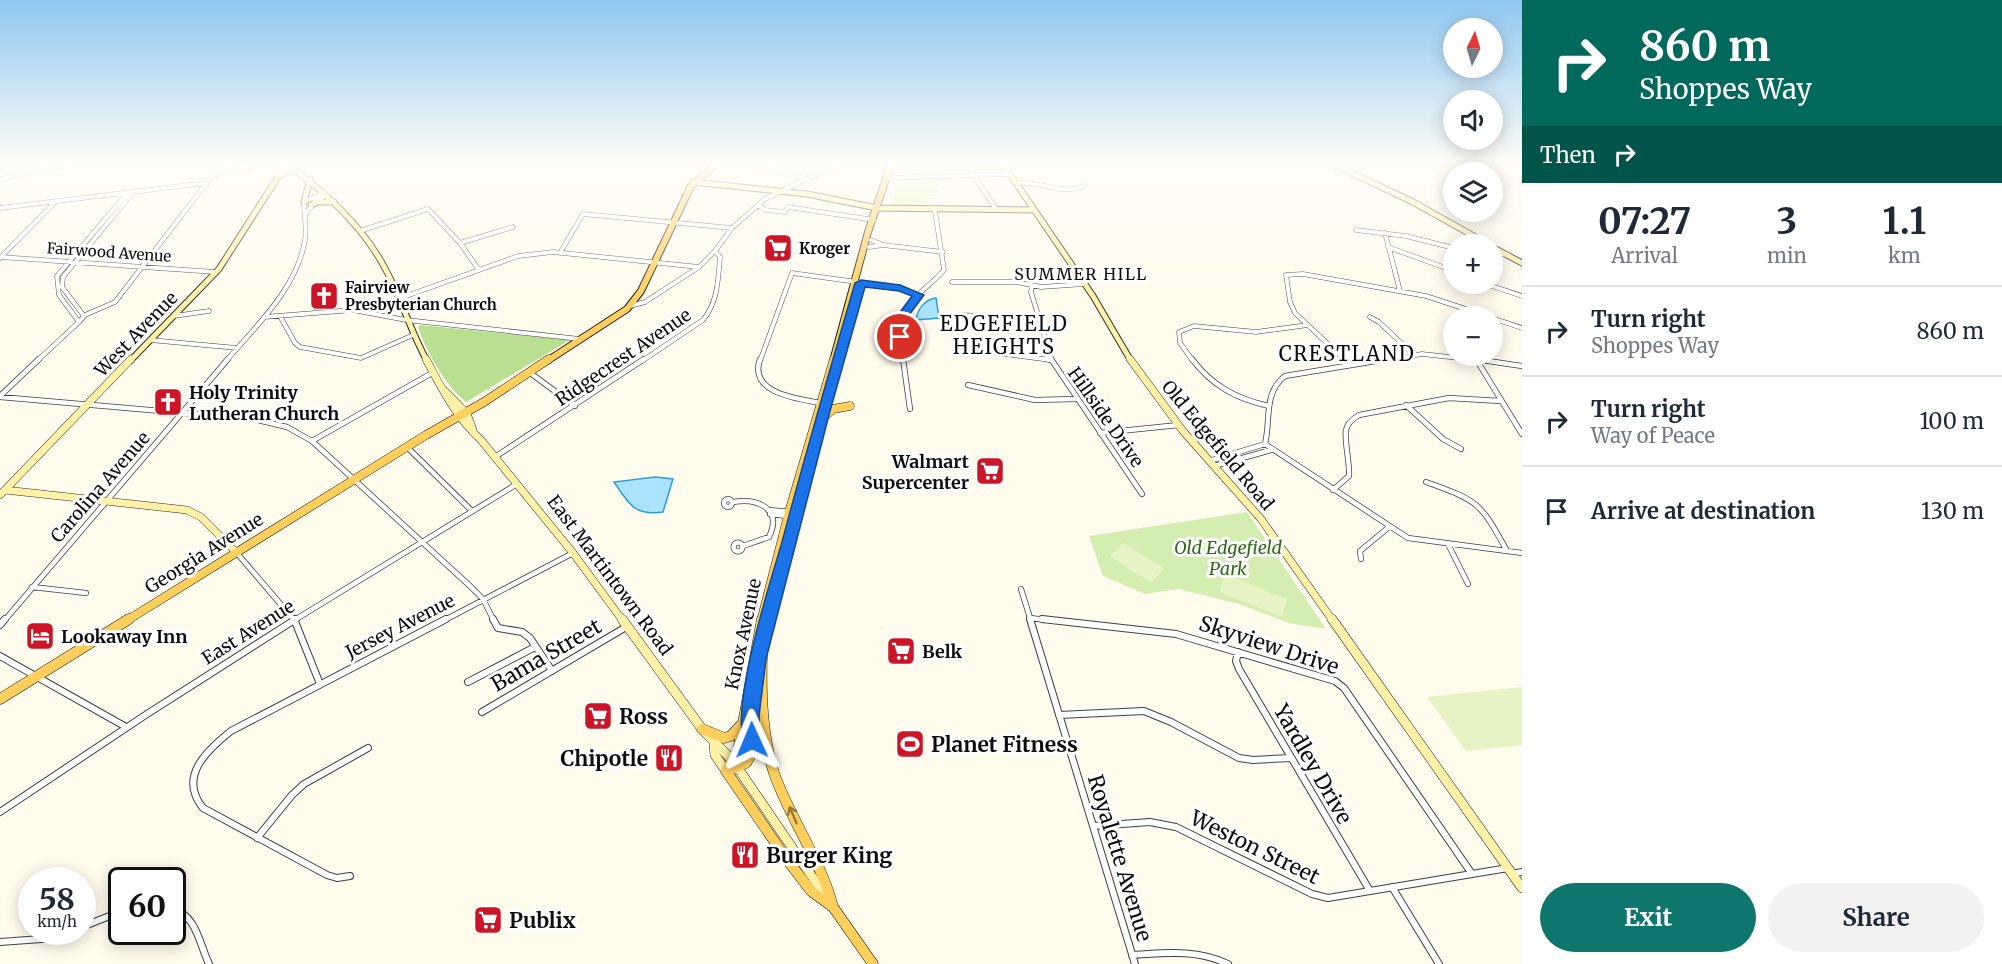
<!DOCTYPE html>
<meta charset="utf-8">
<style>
body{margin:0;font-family:Merriweather,serif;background:#f2f2f3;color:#1f2937;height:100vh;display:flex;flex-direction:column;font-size:22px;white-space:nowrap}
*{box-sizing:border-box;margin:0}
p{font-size:20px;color:#747a83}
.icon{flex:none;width:33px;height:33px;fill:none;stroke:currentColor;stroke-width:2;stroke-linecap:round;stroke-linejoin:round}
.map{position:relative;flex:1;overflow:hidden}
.panel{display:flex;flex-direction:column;background:#fff;width:480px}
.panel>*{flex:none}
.guide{background:#00695c;color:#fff;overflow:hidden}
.needle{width:39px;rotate:5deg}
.buttons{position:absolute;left:1443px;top:18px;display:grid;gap:12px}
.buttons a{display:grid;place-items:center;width:60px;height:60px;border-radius:50%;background:#fff;box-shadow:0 3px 15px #0003;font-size:30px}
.speed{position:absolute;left:18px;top:867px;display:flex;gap:12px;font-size:30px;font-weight:700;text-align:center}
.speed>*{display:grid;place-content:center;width:78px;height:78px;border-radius:50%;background:#fff;box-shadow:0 3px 15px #0003;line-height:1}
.speed small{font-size:15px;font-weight:400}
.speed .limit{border:3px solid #111;border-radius:9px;background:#fff;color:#111}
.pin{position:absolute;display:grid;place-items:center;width:51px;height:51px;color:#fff;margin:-26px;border:3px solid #fff;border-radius:50%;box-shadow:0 2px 6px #0007}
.me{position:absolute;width:66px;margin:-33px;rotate:359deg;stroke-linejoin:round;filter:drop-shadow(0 0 4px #0008)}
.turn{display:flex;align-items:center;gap:21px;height:126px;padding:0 18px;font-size:27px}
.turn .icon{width:78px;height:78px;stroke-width:2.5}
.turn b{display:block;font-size:42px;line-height:51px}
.then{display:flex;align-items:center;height:57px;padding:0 18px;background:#0003;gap:12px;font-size:22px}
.eta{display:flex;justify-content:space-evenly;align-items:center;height:102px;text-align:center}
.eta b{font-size:36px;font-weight:700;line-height:42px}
.cta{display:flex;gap:12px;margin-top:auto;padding:12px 18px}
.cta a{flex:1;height:69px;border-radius:36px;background:#0f766e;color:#fff;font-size:24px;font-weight:700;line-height:69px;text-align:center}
.cta a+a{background:#f2f2f3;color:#1f2937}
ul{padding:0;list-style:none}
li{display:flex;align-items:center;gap:18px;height:90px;padding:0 18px;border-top:2px solid #e0e1e3}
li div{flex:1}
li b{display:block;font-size:22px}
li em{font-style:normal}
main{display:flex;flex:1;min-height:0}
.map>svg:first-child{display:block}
.green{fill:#d4eeb2}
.forest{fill:#b8e090}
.pitch{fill:#e6f4c5}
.water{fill:#abe3fd;stroke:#2b9edc;stroke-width:1.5}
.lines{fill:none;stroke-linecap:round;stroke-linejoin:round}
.street-far2-casing{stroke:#404040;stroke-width:5}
.street-far1-casing{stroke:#404040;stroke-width:6}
.street-casing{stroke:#404040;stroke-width:8}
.secondary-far2-casing{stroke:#2f2f2f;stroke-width:7}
.secondary-far1-casing{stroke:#2f2f2f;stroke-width:8}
.secondary-casing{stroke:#2f2f2f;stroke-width:10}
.primary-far2-casing{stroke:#1e1e1e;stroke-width:8}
.primary-far1-casing{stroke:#1e1e1e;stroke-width:9}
.primary-casing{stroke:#1e1e1e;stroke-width:11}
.street-far2{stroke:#fff;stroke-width:4}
.street-far1{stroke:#fff;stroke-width:4.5}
.street{stroke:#fff;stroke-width:6}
.secondary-far2{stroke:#fff1a8;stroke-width:5}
.secondary-far1{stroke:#fff1a8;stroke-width:7}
.secondary{stroke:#fff1a8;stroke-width:9}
.primary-far2{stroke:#ffcf5d;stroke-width:6}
.primary-far1{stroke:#ffcf5d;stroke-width:8}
.primary{stroke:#ffcf5d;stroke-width:10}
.oneway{stroke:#927839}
.route{fill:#1a73e8;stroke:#114b97;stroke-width:1.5}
.labels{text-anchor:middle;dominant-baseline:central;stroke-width:6;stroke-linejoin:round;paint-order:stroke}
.far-poi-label{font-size:15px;font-weight:bold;fill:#0d0d0d;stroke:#fff;text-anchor:start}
.far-street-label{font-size:15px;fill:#0d0d0d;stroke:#fff}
.far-neighbourhood-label{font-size:16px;letter-spacing:1.5px;fill:#0d0d0d;stroke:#fff}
.street-label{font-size:18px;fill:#0d0d0d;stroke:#fff}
.poi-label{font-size:18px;font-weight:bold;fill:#0d0d0d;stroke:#fff;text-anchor:start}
.park-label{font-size:18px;font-style:italic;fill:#2d6c16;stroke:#fff}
.neighbourhood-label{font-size:20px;letter-spacing:1.5px;fill:#0d0d0d;stroke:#fff}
.near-street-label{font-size:21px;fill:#0d0d0d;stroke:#fff}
.near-poi-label{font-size:21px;font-weight:bold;fill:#0d0d0d;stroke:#fff;text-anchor:start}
</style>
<main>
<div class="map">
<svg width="1522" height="964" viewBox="0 0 1522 964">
<rect width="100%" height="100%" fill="#fffbed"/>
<path class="green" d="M1247,512L1326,629L1289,623L1239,604L1179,589L1145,594L1103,576L1089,536Z"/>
<path class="forest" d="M420,325L570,340L466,402C445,385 427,353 418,327Z"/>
<path class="pitch" d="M902,181L940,182L941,185L936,186L940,193H934L936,199H926L932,209L898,207L893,203L897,183Z
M1123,543L1164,568L1151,583L1110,556Z
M1225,574L1287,599L1282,617L1220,592Z
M1522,687V745L1466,751L1427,697Z"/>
<path class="water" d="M936,298L939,318L916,320C917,310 925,299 936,298Z
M655,477L673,479L663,512C634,516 629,504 614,482Z"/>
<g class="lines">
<g class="street-far2-casing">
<path id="street-far2" d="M750,164L805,179
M966,164L996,209
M289,169L301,164
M781,172L791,164
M277,177L282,170L290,166
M887,178L1010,174
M0,179L69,164
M1016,183C1039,180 1062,196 1084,186
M758,205L765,210L785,212L788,207L874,220
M0,208L206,183
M306,214L315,201L327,195
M1356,230L1406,236L1454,248
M360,231L428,209L460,243L479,270
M1385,233L1400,291
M871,240L881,244
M460,243L513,227
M869,247L883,245L943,252
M1388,247L1454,271
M560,253L583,214L732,228
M1492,256L1506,254
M0,257L215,272
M0,258L55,202
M952,282H1016L1041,287L1084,284
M1486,284L1522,296
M1032,286L1031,292L1052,361
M398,299L518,256L553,252L699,267
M630,306L645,302L699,267L715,251L732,228L765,199L838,164
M958,315L1039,318
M84,316L62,287L63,277L134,191
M174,316L209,311
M280,316L295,343L300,347L361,358L413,335
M264,317L353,310L406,320L580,339
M1370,317L1379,322L1414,355
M1492,318L1522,328
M79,322L85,315L115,302L212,176L228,169L251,167
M150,340L237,348
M966,349L1051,360
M1474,357L1476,361
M37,361L79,322L59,295L57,276L128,192
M226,361C257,325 297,288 305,240C307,227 304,215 304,202L325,192
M642,361L703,320C718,302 718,280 720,257L715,251
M760,361L792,273L900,288L918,295
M903,361C901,348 896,331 900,319C907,299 931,286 944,270L935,211
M1193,361L1180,343L1179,332L1194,326L1256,332L1308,325
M1346,361L1295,313L1290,302L1286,275L1303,274L1426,296L1487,316
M1379,361L1422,354L1486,361"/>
</g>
<g class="street-far1-casing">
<path id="street-far1" d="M760,359C748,394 799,399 821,403
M903,359L910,409
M1047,359L1051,360
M1051,359L1142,494
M1192,359C1212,386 1237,399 1269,406
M1344,359L1350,365
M1388,359L1285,376C1263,393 1271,420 1265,444L1408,538L1522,553
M1475,359L1522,366
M1476,359L1522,434
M529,372L575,406
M968,385L1035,400L1076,399
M0,396L39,359
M0,397L253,419L287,427L312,441L470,586L483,599L494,621
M1406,405L1443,439L1461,449
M1100,433L1179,425
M312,441L432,373
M407,447L471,510
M495,457L644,359
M1209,461L1265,444
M1214,466L1271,450
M1426,482C1479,501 1480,502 1507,551
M1333,490L1349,476C1350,463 1344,440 1346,430C1347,424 1354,418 1359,415L1449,398L1501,401
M724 503a4 4 0 1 1 8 0a4 4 0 1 1-8 0Z
M733,502C757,498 783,508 769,537L743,546
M768,510L791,512
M770,514L788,516
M733.5 547a4.5 4.5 0 1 1 9 0a4.5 4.5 0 1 1-9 0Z
M1448,544L1468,584
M236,552L295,621
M1361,559L1360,551L1389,527
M32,587L86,593
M1021,589L1031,621
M1030,618L1055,621
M4,621L228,359
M293,621L517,484
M443,621L573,553"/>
</g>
<g class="street-casing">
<path id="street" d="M294,619L320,684
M493,619L498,628L522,632L530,638L552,671
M1030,619L1135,964
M1042,619L1176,634L1335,681L1344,688L1472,874
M0,625L5,619
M1238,652L1236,661L1239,669L1370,891
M0,656L126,727
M468,682L535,647
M482,712L626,627
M1059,715L1144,711L1171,722L1239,758L1253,760L1291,758
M0,812L147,714L296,619
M1093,826L1150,822L1176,827L1312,894L1328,898L1508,868
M257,838L292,795L304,784L368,748
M1512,874L1522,872
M350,876L337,878L327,875L203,808C178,777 206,751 231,731L446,619
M1392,887L1439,964
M172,908C197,916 199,943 209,964
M82,927L122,911
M0,942L55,938L73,932
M1132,955C1165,953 1197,949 1228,964"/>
</g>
<g class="secondary-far2-casing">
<path id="secondary-far2" d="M286,164C326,192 364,227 387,272C402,301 411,332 427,361
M1003,164L1093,296L1131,361
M1333,164L1413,202L1488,244
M279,176L287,172H297
M693,182L807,194L877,208L1034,210
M304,202L310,179
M311,205L318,202H334
M1492,247L1522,263
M130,361L219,269L276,180"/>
</g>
<g class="secondary-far1-casing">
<path id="secondary-far1" d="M426,359C442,389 456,417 481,440L573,553L623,621
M1130,359L1183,431L1261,519L1333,621
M445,391L467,414L473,430
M5,490L187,510L201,517L236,552
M0,495L131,359"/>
</g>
<g class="secondary-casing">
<path id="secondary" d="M622,619L702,729L733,761L828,900
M1332,619L1522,888
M714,744L715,755L726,771"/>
</g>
<g class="primary-far2-casing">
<path id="primary-far2" d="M547,361L627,309L641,291L691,186L716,164
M833,361L868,232L891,164
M838,361L844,340"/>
</g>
<g class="primary-far1-casing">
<path id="primary-far1" d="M824,417L833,409L850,406
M126,621L426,435L484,402L549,359
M761,621L789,512L834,359
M768,621L839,359"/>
</g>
<g class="primary-casing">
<path id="primary" d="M762,655C761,695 762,735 774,773C790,819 821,860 833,907
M0,699L129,619
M702,729L724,738L731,736L741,725
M726,771L738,751L762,619
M726,771L746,763L752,753L751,715L758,659L769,619
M726,771L788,861L811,891L833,907L873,964"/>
</g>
<use href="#street-far2" class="street-far2"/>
<use href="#street-far1" class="street-far1"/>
<use href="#street" class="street"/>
<use href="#secondary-far2" class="secondary-far2"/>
<use href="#secondary-far1" class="secondary-far1"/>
<use href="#secondary" class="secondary"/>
<use href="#primary-far2" class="primary-far2"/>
<use href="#primary-far1" class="primary-far1"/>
<use href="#primary" class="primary"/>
</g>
<defs><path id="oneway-shaft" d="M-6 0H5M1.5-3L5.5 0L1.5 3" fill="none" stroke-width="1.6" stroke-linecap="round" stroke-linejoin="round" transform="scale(1.5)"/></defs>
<use class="oneway" href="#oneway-shaft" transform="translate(793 815) rotate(-113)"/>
<linearGradient id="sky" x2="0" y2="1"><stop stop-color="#8fc7f0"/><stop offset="0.55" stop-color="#fffdf7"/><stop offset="1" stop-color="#fffdf7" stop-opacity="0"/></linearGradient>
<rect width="1522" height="299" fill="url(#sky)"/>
<path class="route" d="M861,280L900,285L924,295L906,319V337L900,341L894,337L895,319L912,296L899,291L865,287L830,411L766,659L759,716L760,740L758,746L752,748L745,746C729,709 770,583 782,542C805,455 830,369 855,283Z"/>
<defs>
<g id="supermarket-square" transform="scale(1.5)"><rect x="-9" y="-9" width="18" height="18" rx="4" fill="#cc1628" stroke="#fff"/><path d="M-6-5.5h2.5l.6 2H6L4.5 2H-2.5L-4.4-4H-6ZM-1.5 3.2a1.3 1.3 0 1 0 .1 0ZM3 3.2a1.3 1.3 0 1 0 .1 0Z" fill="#fff"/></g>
<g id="church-square" transform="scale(1.5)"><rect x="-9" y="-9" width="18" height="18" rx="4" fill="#cc1628" stroke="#fff"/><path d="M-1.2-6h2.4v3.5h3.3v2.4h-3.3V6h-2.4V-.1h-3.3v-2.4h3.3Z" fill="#fff"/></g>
<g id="hotel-square" transform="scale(1.5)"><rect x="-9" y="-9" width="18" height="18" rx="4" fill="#cc1628" stroke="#fff"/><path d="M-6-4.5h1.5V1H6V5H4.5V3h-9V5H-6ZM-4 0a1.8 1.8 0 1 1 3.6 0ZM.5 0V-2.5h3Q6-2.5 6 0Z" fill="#fff"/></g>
<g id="stadium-square" transform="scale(1.5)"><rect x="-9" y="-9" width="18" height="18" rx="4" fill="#cc1628" stroke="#fff"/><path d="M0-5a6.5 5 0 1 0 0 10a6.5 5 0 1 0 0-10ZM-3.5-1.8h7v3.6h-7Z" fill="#fff"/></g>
<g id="restaurant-square" transform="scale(1.5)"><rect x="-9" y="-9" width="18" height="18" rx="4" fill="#cc1628" stroke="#fff"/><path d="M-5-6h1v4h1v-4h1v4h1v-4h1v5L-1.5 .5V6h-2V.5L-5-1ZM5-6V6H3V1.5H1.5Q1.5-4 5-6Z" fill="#fff"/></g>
</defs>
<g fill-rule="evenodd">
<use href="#supermarket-square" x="778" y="248"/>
<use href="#church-square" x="324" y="296"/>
<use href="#church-square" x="168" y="402"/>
<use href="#supermarket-square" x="990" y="471"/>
<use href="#hotel-square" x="40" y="636"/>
<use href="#supermarket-square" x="901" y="651"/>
<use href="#supermarket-square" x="598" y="716"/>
<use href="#stadium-square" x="910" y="744"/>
<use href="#restaurant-square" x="669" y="758"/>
<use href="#restaurant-square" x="745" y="855"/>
<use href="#supermarket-square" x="488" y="920"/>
</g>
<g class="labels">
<g class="far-poi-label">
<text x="799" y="248">Kroger</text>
<text x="345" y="287">Fairview<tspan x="345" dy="17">Presbyterian Church</tspan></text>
</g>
<g class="far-street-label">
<text transform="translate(109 252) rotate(4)">Fairwood Avenue</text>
</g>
<g class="far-neighbourhood-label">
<text x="1081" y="274">SUMMER HILL</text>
</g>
<g class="street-label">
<text transform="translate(136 334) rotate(-46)">West Avenue</text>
<text transform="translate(623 357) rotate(-34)">Ridgecrest Avenue</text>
<text transform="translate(1106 417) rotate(55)">Hillside Drive</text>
<text transform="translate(1218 445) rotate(50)">Old Edgefield Road</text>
<text transform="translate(100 487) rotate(-49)">Carolina Avenue</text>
<text transform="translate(204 553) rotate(-32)">Georgia Avenue</text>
<text transform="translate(610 575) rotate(53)">East Martintown Road</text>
<text transform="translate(400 626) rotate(-27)">Jersey Avenue</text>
<text transform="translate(248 632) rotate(-32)">East Avenue</text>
<text transform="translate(743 634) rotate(-78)">Knox Avenue</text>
</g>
<g class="poi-label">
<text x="189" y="392">Holy Trinity<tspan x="189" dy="21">Lutheran Church</tspan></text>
<text x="969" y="461" text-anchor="end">Walmart<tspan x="969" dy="21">Supercenter</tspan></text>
<text x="61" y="636">Lookaway Inn</text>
<text x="922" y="651">Belk</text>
</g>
<g class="park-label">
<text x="1228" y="547">Old Edgefield<tspan x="1228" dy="21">Park</tspan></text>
</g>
<g class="neighbourhood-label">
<text x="1004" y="323">EDGEFIELD<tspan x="1004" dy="23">HEIGHTS</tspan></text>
<text x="1347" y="353">CRESTLAND</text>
</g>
<g class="near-street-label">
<text transform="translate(1269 645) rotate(18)">Skyview Drive</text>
<text transform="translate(546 655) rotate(-30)">Bama Street</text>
<text transform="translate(1313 764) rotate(60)">Yardley Drive</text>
<text transform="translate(1255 847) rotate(26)">Weston Street</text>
<text transform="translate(1120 858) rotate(73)">Royalette Avenue</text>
</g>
<g class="near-poi-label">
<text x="619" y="716">Ross</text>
<text x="931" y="744">Planet Fitness</text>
<text x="648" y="758" text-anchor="end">Chipotle</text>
<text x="766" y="855">Burger King</text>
<text x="509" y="920">Publix</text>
</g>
</g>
</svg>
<div class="buttons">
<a><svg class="needle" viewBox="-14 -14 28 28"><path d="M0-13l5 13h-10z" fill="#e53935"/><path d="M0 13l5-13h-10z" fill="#747a83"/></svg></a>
<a><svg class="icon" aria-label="sound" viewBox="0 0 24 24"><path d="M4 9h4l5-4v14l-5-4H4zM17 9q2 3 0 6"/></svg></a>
<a><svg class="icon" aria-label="layers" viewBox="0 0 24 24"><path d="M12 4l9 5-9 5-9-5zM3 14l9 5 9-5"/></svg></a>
<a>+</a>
<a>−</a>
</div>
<div class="speed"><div>58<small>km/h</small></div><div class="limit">60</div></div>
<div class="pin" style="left:900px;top:337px;background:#d93025"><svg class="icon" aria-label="arrive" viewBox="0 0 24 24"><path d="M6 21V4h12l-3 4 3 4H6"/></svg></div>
<svg class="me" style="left:752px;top:740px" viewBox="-20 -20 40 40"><path d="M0-17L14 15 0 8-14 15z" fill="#1a73e8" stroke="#fff" stroke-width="4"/></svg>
</div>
<section class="panel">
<div class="guide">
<div class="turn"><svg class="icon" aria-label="right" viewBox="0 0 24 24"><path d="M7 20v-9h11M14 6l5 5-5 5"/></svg><div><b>860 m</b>Shoppes Way</div></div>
<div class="then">Then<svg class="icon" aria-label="right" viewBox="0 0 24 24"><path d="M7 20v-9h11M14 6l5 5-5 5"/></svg></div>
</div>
<div class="eta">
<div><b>07:27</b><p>Arrival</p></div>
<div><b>3</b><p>min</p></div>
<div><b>1.1</b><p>km</p></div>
</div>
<ul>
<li><svg class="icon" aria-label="right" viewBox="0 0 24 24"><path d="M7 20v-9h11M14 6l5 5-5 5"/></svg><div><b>Turn right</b><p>Shoppes Way</p></div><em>860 m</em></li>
<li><svg class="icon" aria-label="right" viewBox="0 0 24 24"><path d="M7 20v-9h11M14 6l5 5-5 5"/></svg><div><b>Turn right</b><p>Way of Peace</p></div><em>100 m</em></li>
<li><svg class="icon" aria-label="arrive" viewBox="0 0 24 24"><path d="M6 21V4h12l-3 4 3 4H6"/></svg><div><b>Arrive at destination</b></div><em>130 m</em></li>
</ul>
<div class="cta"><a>Exit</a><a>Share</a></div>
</section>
</main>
